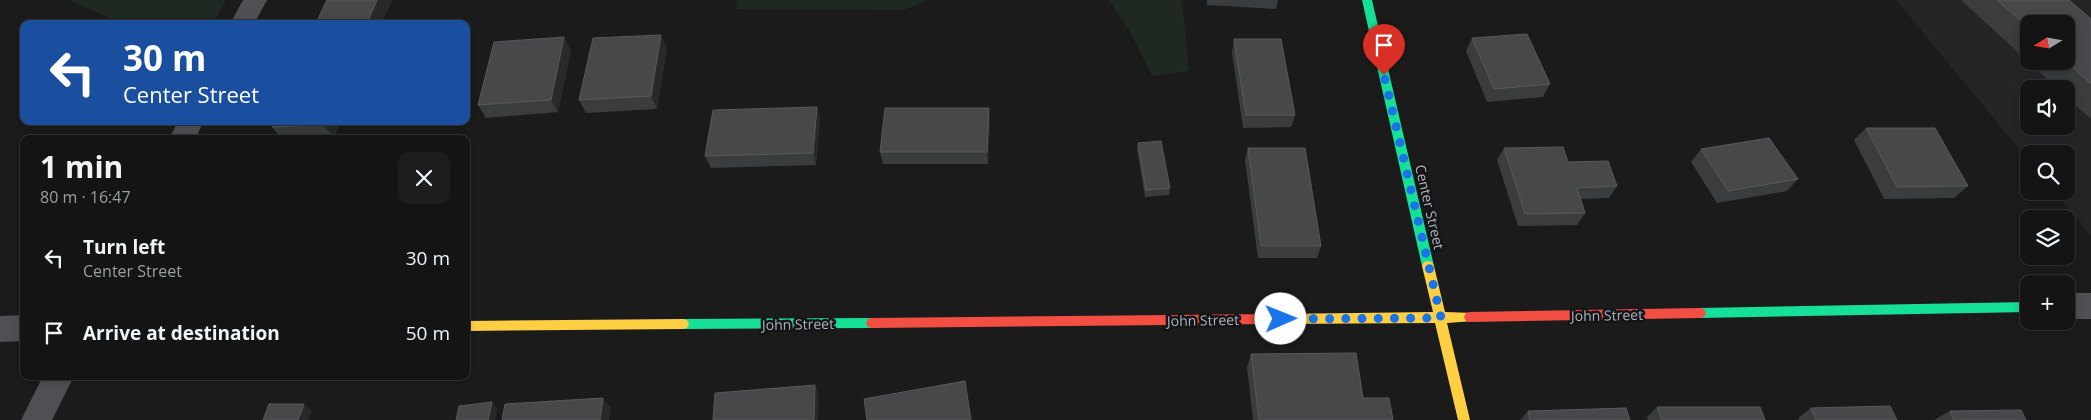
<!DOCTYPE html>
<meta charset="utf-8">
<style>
body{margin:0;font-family:"Open Sans",sans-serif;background:#1d1d1d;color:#f1f3f6;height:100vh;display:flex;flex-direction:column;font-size:19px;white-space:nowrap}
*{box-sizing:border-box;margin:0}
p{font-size:16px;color:#9d9ea0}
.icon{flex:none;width:28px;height:28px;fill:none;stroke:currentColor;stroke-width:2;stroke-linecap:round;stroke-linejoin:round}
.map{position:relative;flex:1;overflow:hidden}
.details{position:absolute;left:20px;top:135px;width:450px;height:245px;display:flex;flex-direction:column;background:#141414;border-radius:10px;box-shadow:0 2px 8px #0003,0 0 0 1px #333334}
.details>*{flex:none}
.guide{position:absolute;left:20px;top:20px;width:450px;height:105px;border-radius:10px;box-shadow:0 2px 8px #0003,0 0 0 1px #333334;background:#1a4fa0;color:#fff;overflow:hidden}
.needle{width:32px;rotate:259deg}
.tools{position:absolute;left:2020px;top:15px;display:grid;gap:10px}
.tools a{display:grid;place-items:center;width:55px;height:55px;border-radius:10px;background:#141414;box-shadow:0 2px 8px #0003,0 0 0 1px #333334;font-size:25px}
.pin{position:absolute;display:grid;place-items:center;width:42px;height:42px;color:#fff;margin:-51px -21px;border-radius:50% 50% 50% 0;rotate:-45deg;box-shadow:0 0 5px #0007}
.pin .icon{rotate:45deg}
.me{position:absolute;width:55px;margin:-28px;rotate:89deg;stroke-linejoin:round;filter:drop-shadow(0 0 4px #0008)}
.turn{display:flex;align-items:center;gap:18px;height:105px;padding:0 20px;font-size:22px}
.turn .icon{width:65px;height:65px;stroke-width:2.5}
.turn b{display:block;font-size:35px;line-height:42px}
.round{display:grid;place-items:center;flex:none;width:52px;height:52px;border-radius:10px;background:#1d1d1d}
.overview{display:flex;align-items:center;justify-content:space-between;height:85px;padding:0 20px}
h1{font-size:30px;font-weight:700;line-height:38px}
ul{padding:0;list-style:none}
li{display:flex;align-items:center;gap:15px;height:75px;padding:0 20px}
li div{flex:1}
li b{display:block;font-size:19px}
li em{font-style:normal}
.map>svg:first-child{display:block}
.built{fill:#252527;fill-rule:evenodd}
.green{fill:#202822}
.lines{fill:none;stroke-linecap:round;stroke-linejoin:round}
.street{fill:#4f5054;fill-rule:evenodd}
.fast{fill:#16e098;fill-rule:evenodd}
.slow{fill:#ffcf43;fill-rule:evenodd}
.jam{fill:#f24e42;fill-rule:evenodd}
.wall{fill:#3b3c3d;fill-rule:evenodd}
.shaded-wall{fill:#292929}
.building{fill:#48484a;stroke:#57595c}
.route{stroke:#1a73e8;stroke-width:9;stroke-dasharray:0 16.2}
.labels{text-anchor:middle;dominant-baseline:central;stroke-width:5;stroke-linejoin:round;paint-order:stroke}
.street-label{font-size:14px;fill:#acb1bc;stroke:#151517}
</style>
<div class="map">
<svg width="2091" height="420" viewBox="0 0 2091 420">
<rect width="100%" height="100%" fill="#1b1b1b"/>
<path class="built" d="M1896,0H2091V236L2054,191H2066V154H2029V161ZM2029,24H2066V61H2029ZM2029,89H2066V126H2029Z"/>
<path class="green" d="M68,0H226L213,24H124Z
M738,0H927L904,10L736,9Z
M1109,0H1182L1189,71L1152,76L1129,30Z"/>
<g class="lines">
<path class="street" d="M243,0H267L254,24H230Z
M178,121H204L195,139H169Z
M2066,293H2091V319H2066Z
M24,315V341L0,342V316Z
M43,376H74L52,420H21Z"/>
<path class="fast" d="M1362,0H1372L1434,266L1432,270L1428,271L1424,270L1422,266Z
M2029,302V312L1700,318L1696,317L1694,313L1696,309L1700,308Z
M872,318L876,319L878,323L876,327L872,328L683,329L679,328L677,324L679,320L683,319Z"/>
<path class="slow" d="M1428,261L1432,262L1434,266L1445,312L1474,313L1476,317L1474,321L1447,323L1470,420H1458L1435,323L1275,324L1271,323L1269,319L1271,315L1275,314L1433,312L1422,266L1424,262Z
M683,319L687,320L689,324L687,328L683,329L466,331V321Z"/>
<path class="jam" d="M1700,308L1704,309L1706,313L1704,317L1700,318L1470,322L1466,321L1464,317L1466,313L1470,312Z
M1275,314L1279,315L1281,319L1279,323L1275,324L872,328L868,327L866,323L868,319L872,318Z"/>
</g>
<path class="wall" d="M327,0H392L381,24H316Z
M1207,0H1278L1276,9L1207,5Z
M1961,0H2069L2091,19V119L2066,97V89H2058ZM2029,24L2066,61H2029Z
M1472,38L1550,84L1543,97L1487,102L1466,51Z
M1234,39L1295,115L1291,127L1243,128L1232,52Z
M667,48L657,109L586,113L579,100Z
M571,50L558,112L486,118L478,105Z
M817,107L820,120L816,165L711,168L705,156Z
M274,121H340L334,137L306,139H282L272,127Z
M990,121L988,164H883L880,152Z
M1866,128L1968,186L1954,198L1884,199L1854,140Z
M1138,143L1170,188L1169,195L1145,197L1137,150Z
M1248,148L1321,246L1317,258H1258L1245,160Z
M1504,148L1568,162L1617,186L1609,198L1581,199L1585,213L1577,225L1518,226L1497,160Z
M1701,149L1798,179L1787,191L1717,203L1691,162Z
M1251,354L1363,398L1393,420H1253L1247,367Z
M1657,407L1765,420H1648L1647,417Z
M1811,408L1897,420H1799L1798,418Z
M1528,411L1630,420H1520Z
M1950,411L2026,420H1934Z"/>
<path class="shaded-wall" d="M377,0H392L381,24H367V23Z
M661,35L667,48L657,109L651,96Z
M564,37L571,50L558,112L551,100Z
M817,107L820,120L816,165L813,153Z
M989,108L990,121L988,164L987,152Z
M325,121H340L334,137L323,125Z
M815,385L819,395L818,420H814Z
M603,398L611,408L609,420H600Z
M492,402L497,408L495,420H488Z
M304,404L312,410L308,420H298Z"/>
<path class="building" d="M327,0H377L367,23H316Z
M1997,0H2069L2091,19V84L2066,61V24H2029V28Z
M1527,34L1550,84L1494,89L1472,38Z
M661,35L651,96L579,100L593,38Z
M564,37L551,100L478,105L494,42Z
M1234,39H1281L1295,115H1246Z
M817,107L813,153L705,156L713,110Z
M885,108H989L987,152H880Z
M274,121H325L323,125L272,127Z
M1866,128H1935L1968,186L1897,187Z
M1769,138L1798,179L1728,191L1701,149Z
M1161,141L1170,188L1146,190L1138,143Z
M1563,147L1568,162L1608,161L1617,186L1577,188L1585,213L1525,214L1504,148Z
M1248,148H1305L1321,246H1261Z
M1356,353L1363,398H1389L1393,420H1259L1251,354Z
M965,381L971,420H867L864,399Z
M815,385L814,420H713L715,393Z
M603,398L600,420H502L505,404Z
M492,402L488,420H456L459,406Z
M269,404H304L298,420H263Z
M1890,406L1897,420H1816L1811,408Z
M1657,407H1760L1765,420H1662Z
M1626,408L1630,420H1530L1528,411Z
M2021,410L2026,420H1954L1950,411Z"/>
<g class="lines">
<path class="route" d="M1281,319L1441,318L1384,75"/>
</g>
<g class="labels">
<g class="street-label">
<text transform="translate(1430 207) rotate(77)">Center Street</text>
<text transform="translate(1607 315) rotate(-1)">John Street</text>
<text transform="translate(1203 320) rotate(-1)">John Street</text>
<text transform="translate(798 324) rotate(-1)">John Street</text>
</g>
</g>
</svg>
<div class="tools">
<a><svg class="needle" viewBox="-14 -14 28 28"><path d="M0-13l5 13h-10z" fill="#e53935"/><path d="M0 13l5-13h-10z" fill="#9d9ea0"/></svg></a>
<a><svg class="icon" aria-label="sound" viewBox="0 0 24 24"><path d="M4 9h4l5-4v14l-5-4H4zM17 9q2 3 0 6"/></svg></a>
<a><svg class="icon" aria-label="search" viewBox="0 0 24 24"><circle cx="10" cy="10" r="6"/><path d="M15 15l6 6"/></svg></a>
<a><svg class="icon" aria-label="layers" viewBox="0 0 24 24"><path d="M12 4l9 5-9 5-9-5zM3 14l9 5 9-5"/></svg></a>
<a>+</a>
</div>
<div class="pin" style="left:1384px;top:75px;background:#d93025"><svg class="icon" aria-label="arrive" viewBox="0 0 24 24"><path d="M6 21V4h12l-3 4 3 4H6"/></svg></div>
<svg class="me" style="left:1281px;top:319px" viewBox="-20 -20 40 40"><circle r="19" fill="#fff"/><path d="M0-13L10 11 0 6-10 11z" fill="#1a73e8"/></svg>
<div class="guide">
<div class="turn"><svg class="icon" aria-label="left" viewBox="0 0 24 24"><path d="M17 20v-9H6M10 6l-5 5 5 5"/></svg><div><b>30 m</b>Center Street</div></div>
</div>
<section class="details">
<div class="overview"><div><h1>1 min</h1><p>80 m · 16:47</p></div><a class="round"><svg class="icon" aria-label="close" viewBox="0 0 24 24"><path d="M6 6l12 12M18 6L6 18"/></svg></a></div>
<ul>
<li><svg class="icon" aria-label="left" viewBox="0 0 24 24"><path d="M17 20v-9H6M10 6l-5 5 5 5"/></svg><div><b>Turn left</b><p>Center Street</p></div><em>30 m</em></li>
<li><svg class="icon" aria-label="arrive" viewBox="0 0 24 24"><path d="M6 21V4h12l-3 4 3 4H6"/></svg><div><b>Arrive at destination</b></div><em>50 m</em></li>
</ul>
</section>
</div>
